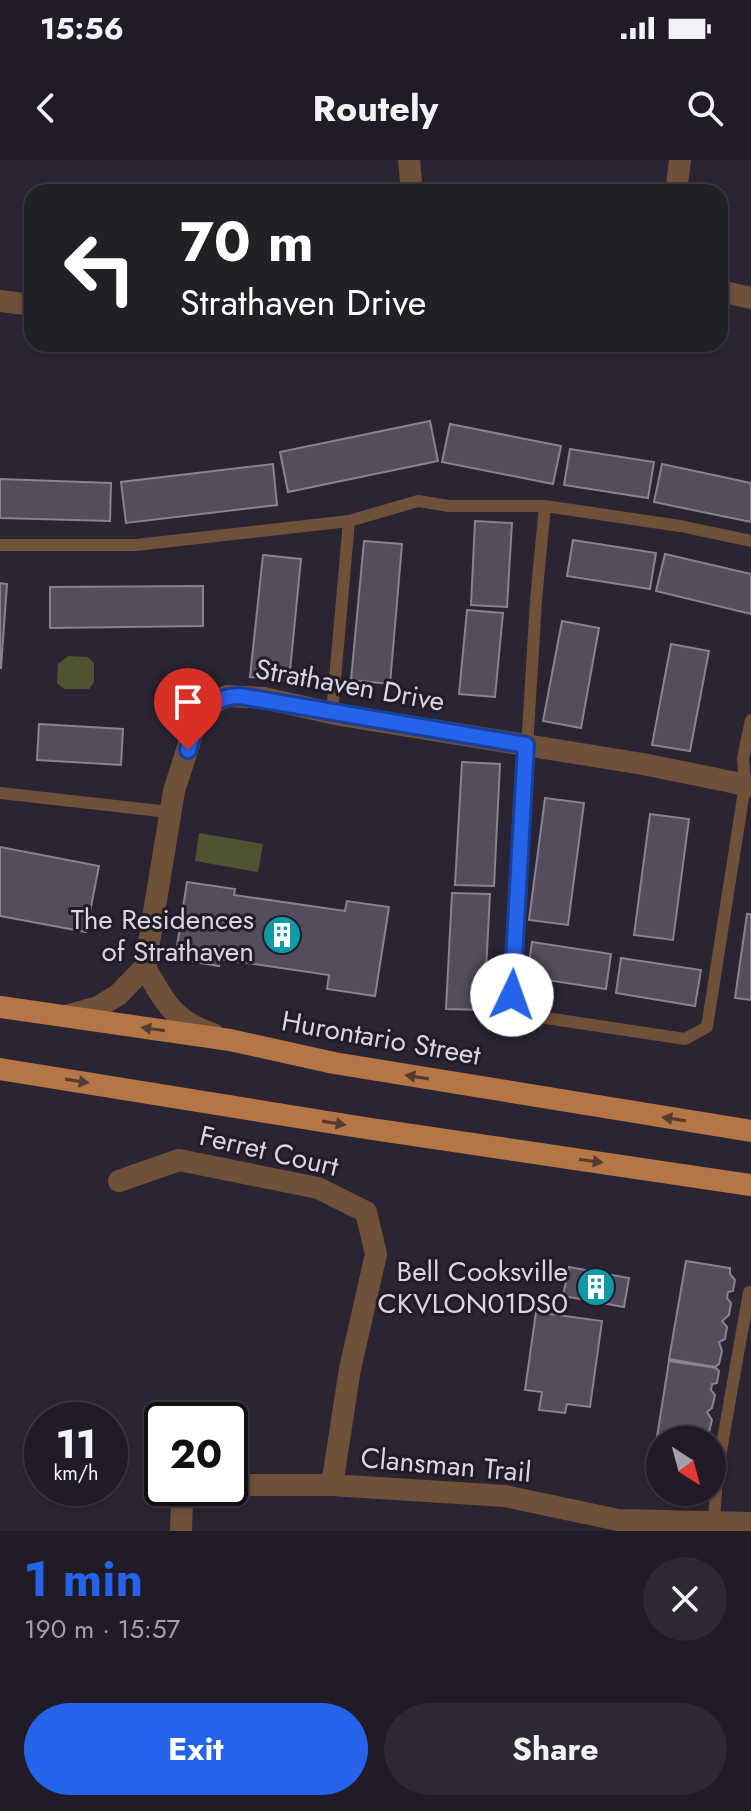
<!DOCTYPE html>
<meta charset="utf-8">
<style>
body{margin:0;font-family:Jost,sans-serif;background:#2d2832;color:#f1f3f6;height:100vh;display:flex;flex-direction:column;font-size:30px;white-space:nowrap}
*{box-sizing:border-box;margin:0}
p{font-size:26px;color:#a2a1a7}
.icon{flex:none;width:44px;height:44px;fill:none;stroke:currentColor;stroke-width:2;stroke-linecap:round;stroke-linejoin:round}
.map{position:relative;height:1371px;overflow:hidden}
.drawer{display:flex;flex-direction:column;background:#201b26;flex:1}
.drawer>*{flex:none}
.banner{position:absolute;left:24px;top:24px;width:704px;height:168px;border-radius:24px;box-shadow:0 2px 6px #0004,0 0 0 2px #3d3943;background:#202124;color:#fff;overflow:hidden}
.needle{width:52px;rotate:144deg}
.controls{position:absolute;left:646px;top:1266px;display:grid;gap:16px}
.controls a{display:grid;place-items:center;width:80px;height:80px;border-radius:50%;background:#201b26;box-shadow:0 2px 6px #0004,0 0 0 2px #3d3943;font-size:40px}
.speed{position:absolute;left:24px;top:1242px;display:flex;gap:16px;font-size:40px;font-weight:700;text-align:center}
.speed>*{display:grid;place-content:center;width:104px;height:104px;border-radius:50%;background:#201b26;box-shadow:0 2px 6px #0004,0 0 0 2px #3d3943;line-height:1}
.speed small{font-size:20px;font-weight:400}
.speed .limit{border:4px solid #111;border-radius:12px;background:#fff;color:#111}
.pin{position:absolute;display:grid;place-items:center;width:68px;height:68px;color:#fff;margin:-82px -34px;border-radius:50% 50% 50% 0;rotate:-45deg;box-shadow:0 0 8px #0007}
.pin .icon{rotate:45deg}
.me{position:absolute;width:88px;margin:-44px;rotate:3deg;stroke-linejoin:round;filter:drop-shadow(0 0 6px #0008)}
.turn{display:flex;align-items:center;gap:28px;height:168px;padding:0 24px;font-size:36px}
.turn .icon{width:104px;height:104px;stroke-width:2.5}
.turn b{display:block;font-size:56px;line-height:68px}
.round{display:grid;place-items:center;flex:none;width:84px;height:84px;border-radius:42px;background:#2d2832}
.summary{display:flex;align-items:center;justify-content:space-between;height:136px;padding:0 24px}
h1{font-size:48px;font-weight:700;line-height:60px;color:#2563eb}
.action{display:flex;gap:16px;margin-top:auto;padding:16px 24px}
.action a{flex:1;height:92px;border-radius:48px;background:#2563eb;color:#fff;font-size:32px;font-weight:700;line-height:92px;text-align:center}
.action a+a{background:#2d2832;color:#f1f3f6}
.status{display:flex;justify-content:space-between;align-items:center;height:56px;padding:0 40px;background:#201b26;direction:ltr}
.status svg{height:22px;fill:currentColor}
header{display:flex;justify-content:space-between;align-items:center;height:104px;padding:0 24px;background:#201b26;font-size:36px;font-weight:700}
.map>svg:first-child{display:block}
.green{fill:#505331}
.building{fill:#544d5d;stroke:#898293;stroke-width:2}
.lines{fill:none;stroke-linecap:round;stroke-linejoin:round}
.service{stroke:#6f5039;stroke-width:12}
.minor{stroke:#6f5039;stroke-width:22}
.tertiary{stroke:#6f5039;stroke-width:22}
.primary{stroke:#b47645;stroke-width:22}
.oneway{fill:#553b32}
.route-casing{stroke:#184099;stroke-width:20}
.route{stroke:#2563eb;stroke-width:14}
.labels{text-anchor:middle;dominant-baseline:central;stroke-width:6;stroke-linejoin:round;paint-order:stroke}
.street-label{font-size:28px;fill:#dad5df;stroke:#221b28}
.poi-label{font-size:28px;fill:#dad5df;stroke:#221b28;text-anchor:end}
</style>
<div class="status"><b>15:56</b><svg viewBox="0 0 49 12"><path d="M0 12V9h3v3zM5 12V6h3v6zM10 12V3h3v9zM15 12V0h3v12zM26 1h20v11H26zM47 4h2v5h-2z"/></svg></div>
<header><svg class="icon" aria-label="back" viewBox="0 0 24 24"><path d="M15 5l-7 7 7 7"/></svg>Routely<svg class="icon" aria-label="search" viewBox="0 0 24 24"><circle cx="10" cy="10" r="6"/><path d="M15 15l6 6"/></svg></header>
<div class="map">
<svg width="751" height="1371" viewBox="0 0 751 1371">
<rect width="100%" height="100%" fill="#2b2433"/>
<path class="green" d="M68,496L88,497L94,503V522L89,529H64L57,523L58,504Z
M199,673L263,684L258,712L195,701Z"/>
<path class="building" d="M430,261L438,301L288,332L280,292Z
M450,264L561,286L553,324L442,302Z
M570,289L654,302L648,338L564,325Z
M273,304L277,345L126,363L121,322Z
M662,304L751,323V362L654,342Z
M0,319L111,323L110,361L0,358Z
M475,361L512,363L507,447L471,445Z
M573,380L656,393L650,429L567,416Z
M364,381L402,384L390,524L351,520Z
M665,394L751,414V454L656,431Z
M263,395L301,399L289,521L250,517Z
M0,423L7,424L1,508H0Z
M203,426V466L50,468V427Z
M467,450L503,453L495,537L459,534Z
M562,461L599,468L581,568L543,561Z
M671,484L709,491L690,591L652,585Z
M39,564L123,569L121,605L37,600Z
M462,602L500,604L494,726L455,725Z
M545,638L584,643L568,765L529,760Z
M650,654L689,659L673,780L634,775Z
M0,687L99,706L86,772L0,756Z
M187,722L235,729L234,735L345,751L347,741L389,747L375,836L327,829L329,815L220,799L219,806L175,799Z
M452,733L490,734L484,850L446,849Z
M747,754H751V840L735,838Z
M532,782L611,794L606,829L527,817Z
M621,798L701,810L695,846L616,833Z
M686,1101L730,1108V1114L735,1120L733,1131L728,1132L727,1138L731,1143L729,1155L722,1161L727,1167L725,1179L719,1182L722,1191L719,1204L715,1207L669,1199Z
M569,1107L629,1118L624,1147L563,1136Z
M536,1152L602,1161L590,1247L567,1244L565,1253L539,1250L542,1232L525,1230Z
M669,1201L716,1208L719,1211L717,1223L712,1224L711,1230L715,1235L712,1248L707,1252L712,1260L709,1272L703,1277L705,1280H660V1303L653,1302Z"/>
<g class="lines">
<path class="service" d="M545,346L536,440L512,835L533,856L685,879L707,867L745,625L743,598L751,560
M0,385H136L349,361L418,341L449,346H545L680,366L751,381
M332,553L349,361
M0,633L169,652
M714,1362L717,1313L749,1132"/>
<path class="minor" d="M409,0L412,32
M676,32L680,0
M145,807C164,842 174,861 213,874
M65,856L98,847L118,835L145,807L174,631L196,562L210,544L227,536L264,538L340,555L643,604L751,626
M119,1021L179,1000L318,1028L366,1052L376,1094L350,1209L332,1325
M230,1325H332L505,1336L618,1360L751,1363
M181,1371L182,1341L194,1328"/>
<path class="tertiary" d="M720,131L751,138
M0,141L32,145"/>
<path class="primary" d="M0,847L230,880L334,903L751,971
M0,909L365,968L751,1025"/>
</g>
<defs><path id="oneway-solid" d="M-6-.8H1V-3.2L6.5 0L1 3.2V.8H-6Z" transform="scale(2)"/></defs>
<g class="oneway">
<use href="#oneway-solid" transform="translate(153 869) rotate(-172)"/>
<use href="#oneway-solid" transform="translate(417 917) rotate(-171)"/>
<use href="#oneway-solid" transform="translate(77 921) rotate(9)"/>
<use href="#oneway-solid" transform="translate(674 959) rotate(-171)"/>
<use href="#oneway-solid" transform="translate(334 963) rotate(9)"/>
<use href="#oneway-solid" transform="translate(591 1001) rotate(8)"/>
</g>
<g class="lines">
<g class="route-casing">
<path id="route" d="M188,590C196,560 204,537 240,536L526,585L512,835"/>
</g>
<use href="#route" class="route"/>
</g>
<defs>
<g id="building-disc" transform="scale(2)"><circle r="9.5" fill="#0f9aa8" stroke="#221b28"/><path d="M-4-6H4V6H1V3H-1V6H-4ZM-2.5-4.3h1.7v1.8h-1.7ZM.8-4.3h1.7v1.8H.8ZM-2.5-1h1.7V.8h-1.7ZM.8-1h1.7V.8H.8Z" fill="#fff"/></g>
</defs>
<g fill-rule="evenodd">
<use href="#building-disc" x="282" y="775"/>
<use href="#building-disc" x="596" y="1127"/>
</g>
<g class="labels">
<g class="street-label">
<text transform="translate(350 525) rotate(10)">Strathaven Drive</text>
<text transform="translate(381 878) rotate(10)">Hurontario Street</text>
<text transform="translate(269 991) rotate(13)">Ferret Court</text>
<text transform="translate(446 1305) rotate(5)">Clansman Trail</text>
</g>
<g class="poi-label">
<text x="254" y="759">The Residences<tspan x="254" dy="32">of Strathaven</tspan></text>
<text x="568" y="1111">Bell Cooksville<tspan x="568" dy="32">CKVLON01DS0</tspan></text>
</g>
</g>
</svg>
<div class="controls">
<a><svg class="needle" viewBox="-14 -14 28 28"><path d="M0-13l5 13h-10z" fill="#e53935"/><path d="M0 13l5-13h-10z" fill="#a2a1a7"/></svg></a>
</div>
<div class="speed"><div>11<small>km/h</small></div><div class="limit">20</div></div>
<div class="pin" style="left:188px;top:590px;background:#d93025"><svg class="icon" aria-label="arrive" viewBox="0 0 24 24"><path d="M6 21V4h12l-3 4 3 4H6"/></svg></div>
<svg class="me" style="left:512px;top:835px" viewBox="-20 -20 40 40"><circle r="19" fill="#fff"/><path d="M0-13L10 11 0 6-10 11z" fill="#2563eb"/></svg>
<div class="banner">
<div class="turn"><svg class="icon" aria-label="left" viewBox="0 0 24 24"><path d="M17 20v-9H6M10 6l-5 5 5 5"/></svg><div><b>70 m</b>Strathaven Drive</div></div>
</div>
</div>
<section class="drawer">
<div class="summary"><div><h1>1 min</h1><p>190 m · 15:57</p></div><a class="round"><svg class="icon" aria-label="close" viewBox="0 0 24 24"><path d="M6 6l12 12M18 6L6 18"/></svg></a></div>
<div class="action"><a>Exit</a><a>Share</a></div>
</section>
